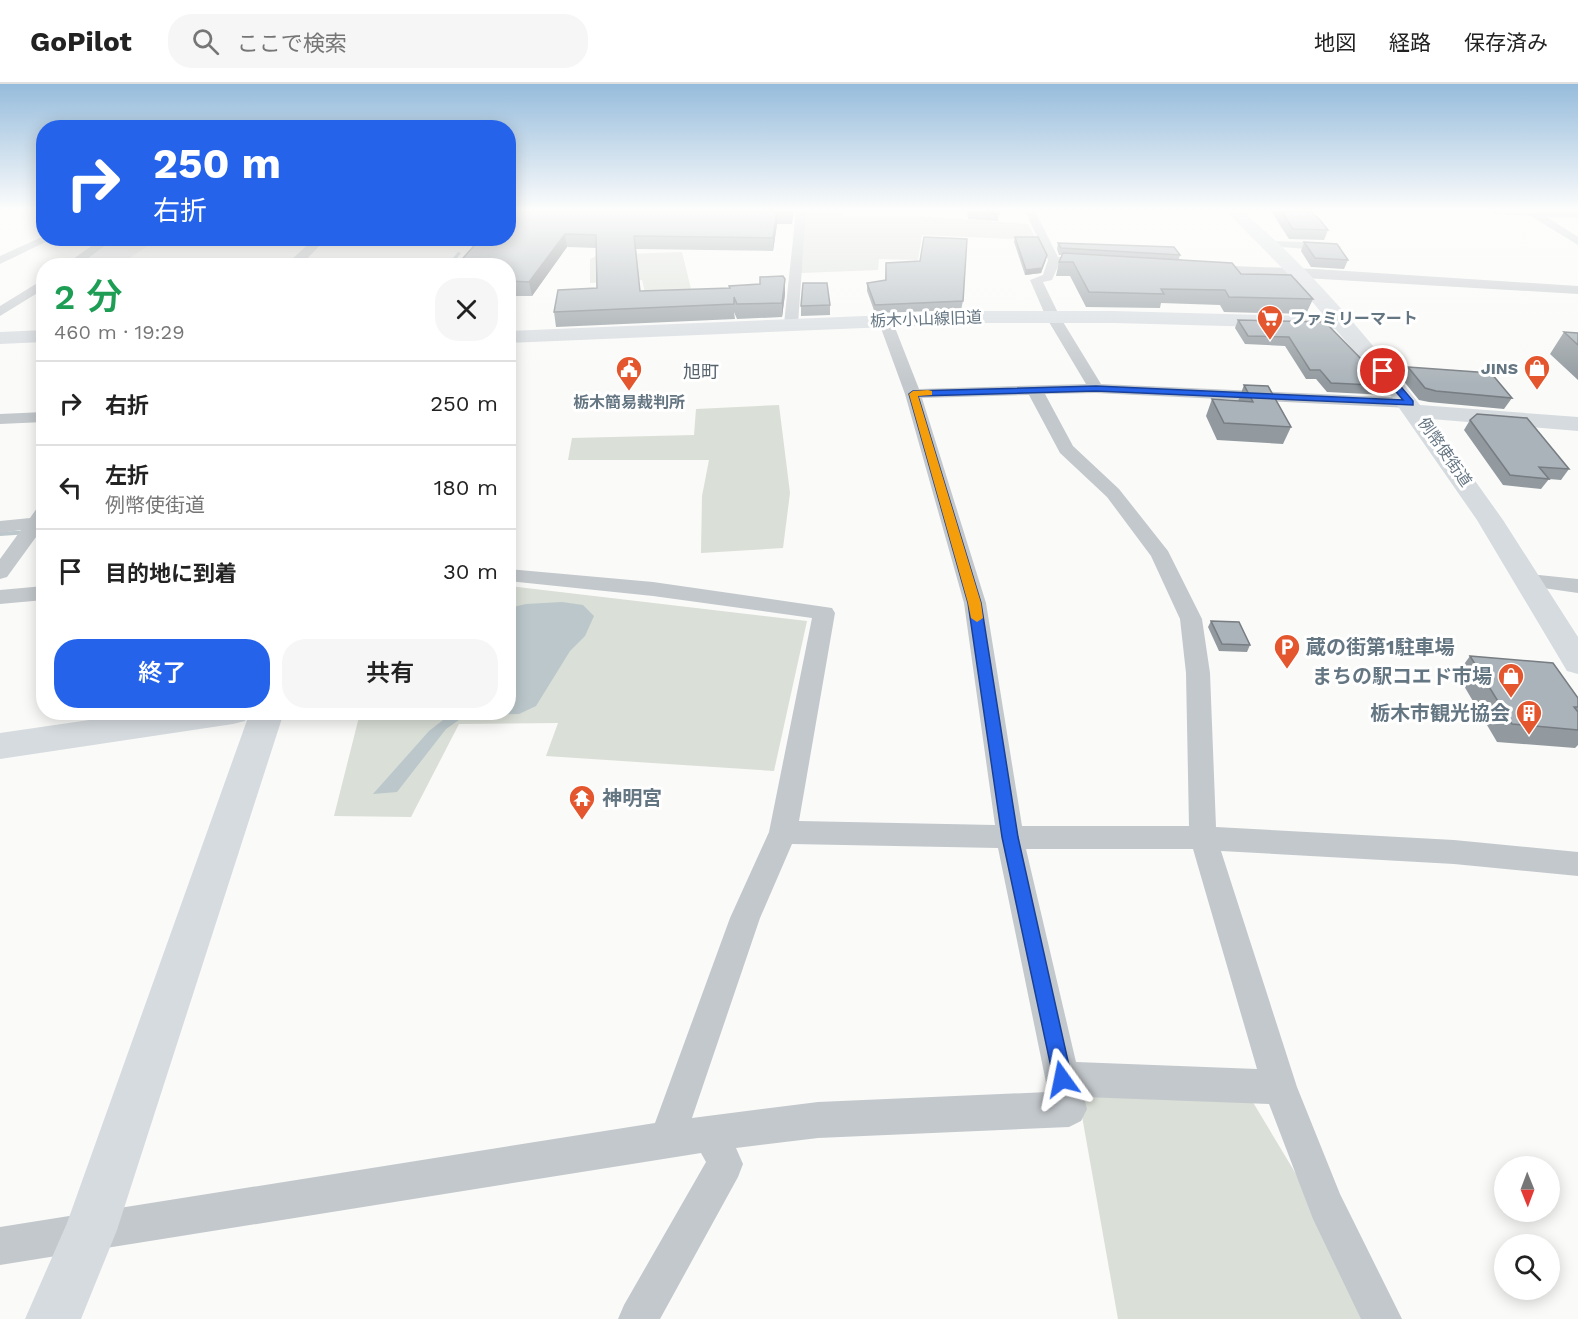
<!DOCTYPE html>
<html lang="ja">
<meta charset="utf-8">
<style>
body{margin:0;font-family:"Work Sans","Noto Sans JP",sans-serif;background:#f6f6f6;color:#222;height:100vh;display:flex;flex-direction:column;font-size:22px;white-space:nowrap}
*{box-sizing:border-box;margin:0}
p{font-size:20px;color:#767676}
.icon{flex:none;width:33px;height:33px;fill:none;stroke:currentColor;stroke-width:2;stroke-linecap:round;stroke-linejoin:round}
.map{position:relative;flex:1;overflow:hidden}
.drawer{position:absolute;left:36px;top:174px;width:480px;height:462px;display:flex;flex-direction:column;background:#fff;border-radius:24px;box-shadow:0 3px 15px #0003}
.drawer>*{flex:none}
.banner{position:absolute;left:36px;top:36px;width:480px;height:126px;border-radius:24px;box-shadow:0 3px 15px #0003;background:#2563eb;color:#fff;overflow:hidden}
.needle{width:39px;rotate:179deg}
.controls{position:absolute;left:1494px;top:1072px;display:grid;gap:12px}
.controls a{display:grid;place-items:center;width:66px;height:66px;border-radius:50%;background:#fff;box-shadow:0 3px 15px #0003;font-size:30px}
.pin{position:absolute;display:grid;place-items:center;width:51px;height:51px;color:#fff;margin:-26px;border:3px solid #fff;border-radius:50%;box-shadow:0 2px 6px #0007}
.me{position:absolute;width:66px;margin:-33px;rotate:348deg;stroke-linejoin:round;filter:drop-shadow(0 0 4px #0008)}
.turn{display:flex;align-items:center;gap:21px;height:126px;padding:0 18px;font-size:27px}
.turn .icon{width:78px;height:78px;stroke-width:2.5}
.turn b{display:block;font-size:42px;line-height:51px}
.round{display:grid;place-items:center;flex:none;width:63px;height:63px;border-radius:24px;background:#f6f6f6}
.summary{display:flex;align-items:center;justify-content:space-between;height:102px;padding:0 18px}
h1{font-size:36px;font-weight:600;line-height:45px;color:#1e9e55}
.action{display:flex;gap:12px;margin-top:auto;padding:12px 18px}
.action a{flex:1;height:69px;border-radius:24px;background:#2563eb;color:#fff;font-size:24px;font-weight:600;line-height:69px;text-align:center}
.action a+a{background:#f6f6f6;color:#222}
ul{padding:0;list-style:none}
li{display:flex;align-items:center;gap:18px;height:84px;padding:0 18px;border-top:2px solid #e0e0e0}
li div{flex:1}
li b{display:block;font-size:22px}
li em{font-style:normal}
header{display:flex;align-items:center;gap:36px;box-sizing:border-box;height:84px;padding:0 30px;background:#fff;border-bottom:2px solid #e0e0e0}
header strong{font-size:28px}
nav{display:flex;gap:33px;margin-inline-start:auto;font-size:21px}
.search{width:420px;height:54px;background:#f6f6f6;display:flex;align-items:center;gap:15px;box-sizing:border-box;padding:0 21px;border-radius:24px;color:#767676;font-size:22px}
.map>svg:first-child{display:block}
.built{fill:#e8e9e9}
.green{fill:#dadfd7}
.water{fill:#bbc7cb}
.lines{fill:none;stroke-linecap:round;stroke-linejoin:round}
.stream{fill:#bbc7cb;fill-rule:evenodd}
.street{fill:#c3c8cc;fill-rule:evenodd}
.secondary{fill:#d6dbdf;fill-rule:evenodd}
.primary{fill:#d6dbdf;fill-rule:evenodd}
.wall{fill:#929a9f}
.shaded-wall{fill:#777d82}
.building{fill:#aab3b9;stroke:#777d82;stroke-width:1.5}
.route{fill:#2563eb;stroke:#184099;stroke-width:1.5}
.slow{fill:#f59e0b}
.labels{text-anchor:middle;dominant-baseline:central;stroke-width:6;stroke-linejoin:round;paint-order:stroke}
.far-poi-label{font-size:16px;font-weight:bold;fill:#657683;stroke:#fff;text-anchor:start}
.far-street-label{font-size:16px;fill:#657683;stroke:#fff}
.far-neighbourhood-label{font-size:18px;fill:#57646e;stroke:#fff}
.poi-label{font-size:20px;font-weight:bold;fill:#657683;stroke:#fff;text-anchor:start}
</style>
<header>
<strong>GoPilot</strong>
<div class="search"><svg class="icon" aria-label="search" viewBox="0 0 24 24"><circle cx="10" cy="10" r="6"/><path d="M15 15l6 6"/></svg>ここで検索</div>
<nav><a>地図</a><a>経路</a><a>保存済み</a></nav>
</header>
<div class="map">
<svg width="1578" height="1235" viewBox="0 0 1578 1235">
<rect width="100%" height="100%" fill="#fafaf8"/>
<path class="built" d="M116,155H158L119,181L78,182Z"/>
<path class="green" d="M806,127H846L843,132H918L1028,140L1037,156L922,151L918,176L879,175L878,186L801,189Z
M682,168L691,205V217L648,220L642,196L590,199V175L598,171Z
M779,321L790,409L783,464L701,469L702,412L709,376H568L572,354L694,351L696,325Z
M509,502L807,537L774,687L546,672L558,639L459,640L411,733L334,732L360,629L508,628Z
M1077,1004L1248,1010L1314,1120L1367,1235H1118Z"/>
<path class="water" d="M562,518L583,521L594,532L585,552L570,567L536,622L519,630L466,631L446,645L397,708L373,710L429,647L452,629L508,628L509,524L526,520Z"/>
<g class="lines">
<path class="stream" d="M458,168L461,169L451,182H446Z
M44,445V449L0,452V448Z"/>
<path class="street" d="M796,127H806L798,240L791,244L784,240Z
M1025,127H1035L1058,173L1093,174L1099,178L1093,182L1059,180L1052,196L1043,198L1060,233L1101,300L1410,314L1418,319L1410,324L1096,309L1045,310L1073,362L1119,405L1168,467L1202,535L1210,589L1216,743L1454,756L1578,768V792L1454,780L1221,767L1297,1003L1340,1110L1402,1235H1361L1313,1135L1269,1020L1084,1013L1087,1025L1081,1037L1069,1043L818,1054L736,1064L743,1080L738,1093L660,1235H618L624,1221L706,1078L701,1069L0,1181V1143L655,1039L730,834L769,748L812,534L653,512L508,497V485L653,498L832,524L835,529L799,737L995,741L964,519L905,310L878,236L885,232L892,236L919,305L1086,300L1046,233L1030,196L1043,191L1048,176ZM1029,311L1060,369L1107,413L1151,472L1180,535L1186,589L1189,742H1022L986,519L922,314ZM792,760L998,764L1048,1008L818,1018L692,1034L760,834ZM1026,765H1193L1257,985L1076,978Z
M1489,127L1578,128V134L1547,133L1578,153V161L1531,132L1494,130Z
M44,152V154H54L0,180V172Z
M103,154H116L78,182H63Z
M315,154H327L300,182H247L253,178L291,176Z
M1269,157L1335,159L1341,163L1335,167L1265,162L1263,160Z
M1206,181L1316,185L1578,202V210L1202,188L1200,185L1202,182Z
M44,195V205L0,232V222Z
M44,328V338L0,340V330Z
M44,422V442L7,493L0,495V475L21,446L0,449V437L30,434L37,424Z
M1529,490L1578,495V509L1522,501L1519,496L1522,491Z
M44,502V516L0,520V506Z"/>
<path class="secondary" d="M984,227H1114L1343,233L1350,235L1352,239L1350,243L1343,245L1114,239H984L508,259V247Z
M44,246V258L0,260V248Z
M144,628H249L245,637L233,640L0,675V649Z
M250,628H284L117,1146L81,1235H25L67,1139Z"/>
<path class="primary" d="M1226,127H1242C1309,183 1367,252 1420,321L1578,333V347L1431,335L1503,436L1578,553V590L1567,587L1477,436L1386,305L1293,195Z"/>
</g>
<path class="wall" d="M508,127H794L792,140H777L773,167L636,165L640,207L785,210L782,233L737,235L734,228L735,235L556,243L554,228L597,204L596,164L567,163L532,212H508Z
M967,127H999L998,137L968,135Z
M1271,127H1310L1328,146L1324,156L1289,155Z
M1015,153L1046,176L1041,189L1025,191L1014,158Z
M1304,158L1348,176L1344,185L1311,183L1301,167Z
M1058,159L1180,171L1179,175L1241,190L1313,215L1306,230L1224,228L1220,221L1161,219L1160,224L1086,223L1070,192H1056L1059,178L1062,171H1059L1057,165Z
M886,179L963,217L961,226L875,229L867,207V199L885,196Z
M830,221V231L801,232V222Z
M1238,236L1325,238L1369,283L1392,302L1387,311L1327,308L1316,295H1306L1285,262L1245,260L1235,244Z
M1564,248L1578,249V296L1550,270Z
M1408,283L1512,314L1504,325L1429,318L1419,316L1402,295Z
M1244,301L1291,343L1283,360L1217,356L1206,332L1212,315L1238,317Z
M1470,336L1569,385L1561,396L1549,395L1541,405L1503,401L1464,346Z
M1211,537L1250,561L1247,568L1219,567L1208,543Z
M1470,572L1578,614V661L1575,664L1497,658L1457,590Z"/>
<path class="shaded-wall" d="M777,127V140L773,167V154Z
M565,150L567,163L532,212L529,198Z
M1047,171L1041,189L1025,191L1026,186Z
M785,195V210L782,233V219Z"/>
<path class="building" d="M508,127H777L773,154L634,152L640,207L730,204L729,202L760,200V193L783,192L785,195L782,219L737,220L734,213V220L554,228L558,206L597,204L596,151L565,150L529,198L508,197V182H456L481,154H508Z
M969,127H999V130L969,128Z
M1281,127H1310L1320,136L1328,146L1293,145Z
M924,153L967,155L963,217L875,221L867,199L886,196V179L920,177Z
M1015,153H1038L1047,171L1042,184L1026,186Z
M1304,158L1337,160L1348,176L1315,174Z
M1058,159L1174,163L1180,171L1061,164Z
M1063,169L1232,179L1241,190L1291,191L1313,215L1229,213L1225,206L1161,205L1164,210L1089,208L1073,178H1059Z
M803,199H827L830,221L801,222Z
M1238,236L1325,238L1369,283L1377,284L1392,302L1331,299L1320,286H1310L1289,253L1248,252Z
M1564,248L1578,249V261Z
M1408,283L1491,289L1512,314L1436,307L1425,304Z
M1244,301L1268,302L1291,343L1224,339L1212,315L1253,318Z
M1477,330L1527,334L1569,385L1539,383L1549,395L1510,391L1470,336Z
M1211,537L1239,538L1250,561L1222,560Z
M1470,572L1553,579L1578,614V623H1574L1578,628V646L1512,640Z"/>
<linearGradient id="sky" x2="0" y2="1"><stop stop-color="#96bcdc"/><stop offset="0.42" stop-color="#fdfdfc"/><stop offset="1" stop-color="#fdfdfc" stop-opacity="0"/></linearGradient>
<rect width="1578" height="300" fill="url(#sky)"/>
<path class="route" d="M1380,285H1386L1413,317V321L1096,307L918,312L981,519L1018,753L1072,995L1069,1002L1062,1005L1055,1002L1002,753L968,519L909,310L913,307L1096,302L1403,316L1380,289Z"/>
<path class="slow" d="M928,306L932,307V311L918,312L981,519L983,534L977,538L971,534L968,519L909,310L913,307Z"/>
<defs>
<g id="supermarket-pin" transform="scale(1.35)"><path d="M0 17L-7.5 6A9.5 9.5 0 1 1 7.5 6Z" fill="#e4572e" stroke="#fff"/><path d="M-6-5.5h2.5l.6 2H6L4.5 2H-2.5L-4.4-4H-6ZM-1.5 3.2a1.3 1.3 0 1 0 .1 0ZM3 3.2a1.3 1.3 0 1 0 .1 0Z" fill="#fff"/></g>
<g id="shop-pin" transform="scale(1.35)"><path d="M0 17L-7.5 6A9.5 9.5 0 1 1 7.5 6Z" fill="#e4572e" stroke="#fff"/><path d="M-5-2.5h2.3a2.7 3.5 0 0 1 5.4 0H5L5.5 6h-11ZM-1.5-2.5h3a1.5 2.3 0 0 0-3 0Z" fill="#fff"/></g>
<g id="civic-pin" transform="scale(1.35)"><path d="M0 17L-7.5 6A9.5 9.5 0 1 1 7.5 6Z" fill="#e4572e" stroke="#fff"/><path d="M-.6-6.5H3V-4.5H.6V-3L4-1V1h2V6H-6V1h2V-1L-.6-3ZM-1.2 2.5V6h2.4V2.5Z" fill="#fff"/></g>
<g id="parking-pin" transform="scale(1.35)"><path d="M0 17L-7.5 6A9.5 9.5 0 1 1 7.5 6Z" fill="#e4572e" stroke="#fff"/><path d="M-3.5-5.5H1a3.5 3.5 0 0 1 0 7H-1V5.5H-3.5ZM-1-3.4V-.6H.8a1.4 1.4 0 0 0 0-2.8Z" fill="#fff"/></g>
<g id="building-pin" transform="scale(1.35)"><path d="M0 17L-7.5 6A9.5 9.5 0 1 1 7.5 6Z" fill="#e4572e" stroke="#fff"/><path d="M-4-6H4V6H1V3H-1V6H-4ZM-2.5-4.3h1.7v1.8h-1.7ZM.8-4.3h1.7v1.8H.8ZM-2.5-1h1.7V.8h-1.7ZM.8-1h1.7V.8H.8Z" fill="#fff"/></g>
<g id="temple-pin" transform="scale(1.35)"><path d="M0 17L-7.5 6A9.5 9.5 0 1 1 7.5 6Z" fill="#e4572e" stroke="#fff"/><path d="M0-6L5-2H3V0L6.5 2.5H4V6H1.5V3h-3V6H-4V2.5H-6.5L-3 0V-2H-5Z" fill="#fff"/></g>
</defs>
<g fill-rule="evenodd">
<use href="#supermarket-pin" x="1270" y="234"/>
<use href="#shop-pin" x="1537" y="284"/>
<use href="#civic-pin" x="629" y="285"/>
<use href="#parking-pin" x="1287" y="563"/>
<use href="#shop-pin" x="1511" y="592"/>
<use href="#building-pin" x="1529" y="629"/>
<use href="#temple-pin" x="582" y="714"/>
</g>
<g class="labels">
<g class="far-poi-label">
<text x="1290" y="234">ファミリーマート</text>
<text x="1518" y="284" text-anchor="end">JINS</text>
<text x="629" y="318" text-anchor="middle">栃木簡易裁判所</text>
</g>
<g class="far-street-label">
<text transform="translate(926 235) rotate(-2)">栃木小山線旧道</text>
<text transform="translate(1445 368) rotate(55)">例幣使街道</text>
</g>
<g class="far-neighbourhood-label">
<text x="701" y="287">旭町</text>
</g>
<g class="poi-label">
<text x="1306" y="563">蔵の街第1駐車場</text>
<text x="1492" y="592" text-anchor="end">まちの駅コエド市場</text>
<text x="1510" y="629" text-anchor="end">栃木市観光協会</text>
<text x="602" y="714">神明宮</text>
</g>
</g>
</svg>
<div class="controls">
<a><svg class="needle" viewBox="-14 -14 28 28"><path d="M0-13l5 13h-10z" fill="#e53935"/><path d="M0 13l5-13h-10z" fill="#767676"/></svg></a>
<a><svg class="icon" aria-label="search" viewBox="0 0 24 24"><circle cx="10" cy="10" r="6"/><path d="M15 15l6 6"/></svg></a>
</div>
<div class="pin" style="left:1383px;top:287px;background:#d93025"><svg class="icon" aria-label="arrive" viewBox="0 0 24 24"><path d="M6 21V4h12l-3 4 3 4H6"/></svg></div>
<svg class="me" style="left:1062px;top:995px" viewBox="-20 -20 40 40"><path d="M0-17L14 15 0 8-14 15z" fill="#2563eb" stroke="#fff" stroke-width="4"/></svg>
<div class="banner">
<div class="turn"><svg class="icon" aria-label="right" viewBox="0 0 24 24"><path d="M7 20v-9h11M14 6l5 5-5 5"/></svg><div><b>250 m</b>右折</div></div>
</div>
<section class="drawer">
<div class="summary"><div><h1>2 分</h1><p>460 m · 19:29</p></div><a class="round"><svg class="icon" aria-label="close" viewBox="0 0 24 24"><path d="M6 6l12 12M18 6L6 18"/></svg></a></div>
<ul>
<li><svg class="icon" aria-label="right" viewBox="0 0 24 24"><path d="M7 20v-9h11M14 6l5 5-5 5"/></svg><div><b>右折</b></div><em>250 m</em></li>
<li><svg class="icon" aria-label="left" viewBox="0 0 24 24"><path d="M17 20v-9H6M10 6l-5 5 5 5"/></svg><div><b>左折</b><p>例幣使街道</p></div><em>180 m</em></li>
<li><svg class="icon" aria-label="arrive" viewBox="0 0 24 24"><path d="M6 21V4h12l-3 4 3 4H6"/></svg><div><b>目的地に到着</b></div><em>30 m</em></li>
</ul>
<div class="action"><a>終了</a><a>共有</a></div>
</section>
</div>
